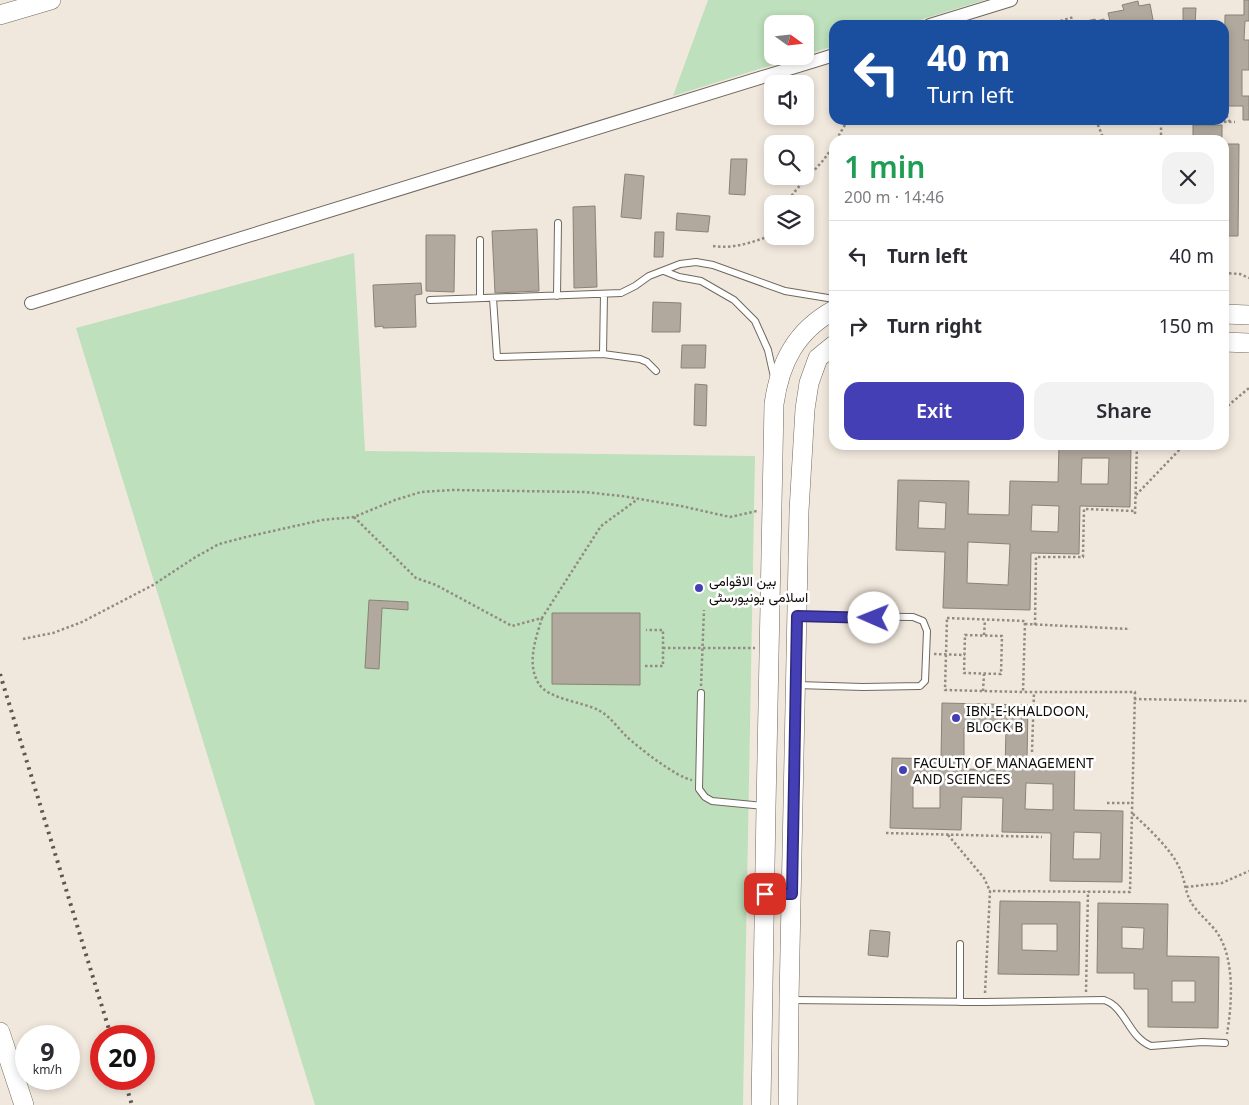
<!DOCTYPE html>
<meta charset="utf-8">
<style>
body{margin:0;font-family:"Noto Sans",Vazirmatn,sans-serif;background:#f2f2f3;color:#2b2b33;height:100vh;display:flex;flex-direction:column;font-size:19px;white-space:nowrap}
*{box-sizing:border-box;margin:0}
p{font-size:16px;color:#7c7c81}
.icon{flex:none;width:28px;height:28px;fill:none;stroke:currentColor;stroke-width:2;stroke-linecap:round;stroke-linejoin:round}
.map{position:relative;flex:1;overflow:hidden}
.panel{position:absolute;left:829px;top:135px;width:400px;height:315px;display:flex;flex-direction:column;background:#fff;border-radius:15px;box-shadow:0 2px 8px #0003}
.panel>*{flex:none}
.hud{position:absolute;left:829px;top:20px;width:400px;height:105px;border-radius:15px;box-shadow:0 2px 8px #0003;background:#1a4fa0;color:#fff;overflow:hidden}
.needle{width:32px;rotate:105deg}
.tools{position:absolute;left:764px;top:15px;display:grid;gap:10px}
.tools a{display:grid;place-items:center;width:50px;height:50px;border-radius:10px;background:#fff;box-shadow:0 2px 8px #0003;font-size:25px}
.speed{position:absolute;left:15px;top:1025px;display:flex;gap:10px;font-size:25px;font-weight:700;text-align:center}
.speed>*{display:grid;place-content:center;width:65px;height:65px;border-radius:50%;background:#fff;box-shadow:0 2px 8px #0003;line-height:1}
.speed small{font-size:12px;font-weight:400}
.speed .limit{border:8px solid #d22;background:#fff;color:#111}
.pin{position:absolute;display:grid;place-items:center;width:42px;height:42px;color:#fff;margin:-21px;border-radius:10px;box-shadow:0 2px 8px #0006}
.me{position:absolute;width:55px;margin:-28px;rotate:271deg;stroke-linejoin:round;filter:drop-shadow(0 0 4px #0008)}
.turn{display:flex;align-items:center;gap:18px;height:105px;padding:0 15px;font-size:22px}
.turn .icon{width:65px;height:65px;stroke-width:2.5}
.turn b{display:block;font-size:35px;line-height:42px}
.round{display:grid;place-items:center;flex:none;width:52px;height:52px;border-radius:15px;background:#f2f2f3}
.headline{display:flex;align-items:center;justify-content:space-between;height:85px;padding:0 15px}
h1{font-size:30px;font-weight:600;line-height:38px;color:#1e9e55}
.primary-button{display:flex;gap:10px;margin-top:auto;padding:10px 15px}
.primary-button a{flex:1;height:58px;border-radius:15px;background:#453fb5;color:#fff;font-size:20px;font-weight:600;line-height:58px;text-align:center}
.primary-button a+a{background:#f2f2f3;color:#2b2b33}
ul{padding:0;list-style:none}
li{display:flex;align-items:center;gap:15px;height:70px;padding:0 15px;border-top:1px solid #e1e1e2}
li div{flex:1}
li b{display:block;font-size:19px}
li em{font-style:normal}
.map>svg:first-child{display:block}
.green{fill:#bee0bc}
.building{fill:#b1a99d;stroke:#8a8277;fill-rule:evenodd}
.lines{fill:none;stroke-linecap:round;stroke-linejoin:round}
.lane-casing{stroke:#70685e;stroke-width:8}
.street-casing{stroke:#70685e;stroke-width:14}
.secondary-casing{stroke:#70685e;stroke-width:20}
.path{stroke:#928b83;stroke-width:2.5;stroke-dasharray:2.5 2.5;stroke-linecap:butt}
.lane{stroke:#fff;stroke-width:6}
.street{stroke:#fff;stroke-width:12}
.secondary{stroke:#fff;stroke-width:19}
.rail{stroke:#5c5751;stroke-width:4;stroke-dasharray:2.5 5;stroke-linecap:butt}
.route-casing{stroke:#2d2976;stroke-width:12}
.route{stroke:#453fb5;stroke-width:9}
.poi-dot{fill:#453fb5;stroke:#fff;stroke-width:2}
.labels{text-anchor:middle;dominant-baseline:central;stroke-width:5;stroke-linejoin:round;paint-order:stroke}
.poi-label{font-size:14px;fill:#100d09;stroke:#fff;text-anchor:start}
</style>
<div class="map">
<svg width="1249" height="1105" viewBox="0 0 1249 1105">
<rect width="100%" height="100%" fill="#f1e8dd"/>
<path class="green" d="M708,0H985L903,25H834V46L805,55V24H772V56H801L673,96Z
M354,253L365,451L755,456L743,1105H315L76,328Z"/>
<path class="building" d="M1244,0H1249V21H1245L1244,40H1249V70H1242V96H1249V120H1243V106H1224L1225,15H1244Z
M1138,1L1139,6L1150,4L1154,25H1111L1108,13L1124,10L1122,5Z
M1183,8H1196L1195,25H1183Z
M1095,19L1096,21L1104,19L1106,25H1070Z
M1193,125H1222V140H1193Z
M1224,144H1239L1238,236H1224Z
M731,159H747L745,195L729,194Z
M625,174L644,176L641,219L621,217Z
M595,206L597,287L574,288L573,207Z
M677,213L710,216L708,232L676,230Z
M537,229L539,291L495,293L492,231Z
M655,232H664L663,257H654Z
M426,235H455L454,292L426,291Z
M421,283L422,294L415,295L416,327L383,328V326L375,327L373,285Z
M653,302L681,303L680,332H652Z
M682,345H706L705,368H681Z
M831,371L834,372V399L830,398Z
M695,384L707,385L706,426L694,425Z
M1059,445H1131L1130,507L1080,506L1079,554L1031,553L1030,610L943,608L945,552L896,550L898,480L969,481L968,514L1009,515L1010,481L1058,482ZM1082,458H1109L1108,484H1081ZM919,501L946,503L945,529L918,528ZM1032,505L1059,506L1058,532L1031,531ZM968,542L1010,544L1008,585L967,583Z
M369,600L408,602V610L382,608L379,669L365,668Z
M552,613H640V685L552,684Z
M942,703L1028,705L1027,761L1075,762L1074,810L1123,811L1122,882L1050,881L1051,833L1002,832L1003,798L962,797L961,830L890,828L892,758L941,759ZM964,728H1006L1005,770L964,769ZM913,781H940V808H913ZM1026,783L1053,784V810L1025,809ZM1074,832L1101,833L1100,859H1073Z
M1000,901L1080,902L1079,975L998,974ZM1022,924H1057V951L1022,950Z
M1098,903L1168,904L1167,956L1219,957L1218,1028L1148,1027V989H1134V973H1097ZM1122,927L1144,928L1143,949L1122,948ZM1172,981H1195V1002H1172Z
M870,930L890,932L888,957L868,955Z"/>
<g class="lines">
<g class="lane-casing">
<path id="lane" d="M664,271L679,277L701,281L734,300L755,321L768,350L774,377
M557,296L558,223
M480,298V240
M493,298L497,357L603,354L640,359L647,362L656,371
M430,300L621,293L635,286L649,276L680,264L696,262L713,265L785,291L834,299
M603,354L604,294
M797,685L863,687L920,686L925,681L927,631L923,621L913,617L798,616
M701,693L699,789L705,797L712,801L764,806
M790,1000L984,1002L1104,1000C1126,1007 1128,1037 1151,1046L1202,1042L1225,1043
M960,1002V944"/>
</g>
<g class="street-casing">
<path id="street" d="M930,25L1011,0
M31,303L834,55"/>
</g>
<g class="secondary-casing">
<path id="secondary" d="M0,15L51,0
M1224,314L1249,315
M1224,342L1249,343
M0,1032L24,1105
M761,1105L766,807L774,404C780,362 796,331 834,310
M788,1105L789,1000L799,511L805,409L809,383L818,358L834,345"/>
</g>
<path class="path" d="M1046,25L1074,17
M1224,111L1230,122
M1096,120L1104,140
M1174,120L1235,122
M836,140L848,120
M1161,140V120
M786,204C799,182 822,167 834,144
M713,246C732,249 750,243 767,237L772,228
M1224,273L1240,274L1249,278
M1224,409L1249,388
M1136,495L1184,445
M1135,514L1137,445
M354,517L416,578L436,585L512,626L542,618L601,526L638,499
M542,618C536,638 526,664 539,684C548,699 583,702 598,710C609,715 617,727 626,736C639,748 676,777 692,780
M947,618L1025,621L1023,692L945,690Z
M1025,624L1130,629
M1035,625L1036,557H1083L1084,509L1135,511
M965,635L1002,636L1001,674L964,673Z
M984,635L985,620
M23,639L53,633L82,622L153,585L194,558L219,544L246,537L322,520L354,517L395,500L421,492L452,490L584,492L622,496L681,506L730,517L757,511
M663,648H755
M934,654L965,655
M645,666H663V630H646
M701,686L704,610
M983,691L984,674
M1134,699L1249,701
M1032,752L1034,692
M1107,803H1133
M1133,814C1149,829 1172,850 1180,869C1185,880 1185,892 1191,902C1197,913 1211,923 1218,934C1235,960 1232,1005 1227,1034
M886,833L1042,837
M948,835L984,878L990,891
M1186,887L1222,883L1249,871
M1086,992L1088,891
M985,993L990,891L1130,892L1135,692H1023"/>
<use href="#lane" class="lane"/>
<use href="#street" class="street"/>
<use href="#secondary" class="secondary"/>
<path class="rail" d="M0,674L111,1036
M124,1079L132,1105"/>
</g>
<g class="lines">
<g class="route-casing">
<path id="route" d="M765,894H792L797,616L874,618"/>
</g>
<use href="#route" class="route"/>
</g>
<g class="poi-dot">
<circle cx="699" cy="588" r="5"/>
<circle cx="956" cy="718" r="5"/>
<circle cx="903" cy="770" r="5"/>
</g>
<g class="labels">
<g class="poi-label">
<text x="709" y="580">بین الاقوامی<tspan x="709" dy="16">اسلامی یونیورسٹی</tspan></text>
<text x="966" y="710">IBN-E-KHALDOON,<tspan x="966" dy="16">BLOCK B</tspan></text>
<text x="913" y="762">FACULTY OF MANAGEMENT<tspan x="913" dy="16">AND SCIENCES</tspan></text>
</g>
</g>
</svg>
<div class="tools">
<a><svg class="needle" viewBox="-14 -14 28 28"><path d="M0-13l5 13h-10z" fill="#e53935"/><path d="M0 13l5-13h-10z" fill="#7c7c81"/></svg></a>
<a><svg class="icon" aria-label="sound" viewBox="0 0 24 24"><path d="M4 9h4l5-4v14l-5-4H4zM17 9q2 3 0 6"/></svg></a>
<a><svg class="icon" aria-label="search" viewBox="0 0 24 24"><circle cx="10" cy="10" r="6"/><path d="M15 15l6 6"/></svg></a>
<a><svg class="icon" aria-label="layers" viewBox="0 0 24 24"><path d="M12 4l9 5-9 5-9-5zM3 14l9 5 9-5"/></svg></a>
</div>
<div class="speed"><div>9<small>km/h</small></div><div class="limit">20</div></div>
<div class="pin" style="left:765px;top:894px;background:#d93025"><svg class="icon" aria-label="arrive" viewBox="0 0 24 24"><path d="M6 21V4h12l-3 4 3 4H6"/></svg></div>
<svg class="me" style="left:874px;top:618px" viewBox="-20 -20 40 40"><circle r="19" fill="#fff"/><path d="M0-13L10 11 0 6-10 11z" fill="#453fb5"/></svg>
<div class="hud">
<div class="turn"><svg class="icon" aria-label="left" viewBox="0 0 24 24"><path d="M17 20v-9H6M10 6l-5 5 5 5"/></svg><div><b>40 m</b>Turn left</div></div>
</div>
<section class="panel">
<div class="headline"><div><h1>1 min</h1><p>200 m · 14:46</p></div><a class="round"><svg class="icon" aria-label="close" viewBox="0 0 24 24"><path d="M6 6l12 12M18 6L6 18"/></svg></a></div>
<ul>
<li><svg class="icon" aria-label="left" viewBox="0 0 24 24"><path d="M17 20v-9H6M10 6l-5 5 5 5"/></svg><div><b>Turn left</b></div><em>40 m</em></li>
<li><svg class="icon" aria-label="right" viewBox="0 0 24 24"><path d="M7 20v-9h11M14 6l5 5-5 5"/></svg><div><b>Turn right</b></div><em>150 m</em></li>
</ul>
<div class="primary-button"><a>Exit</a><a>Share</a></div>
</section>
</div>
